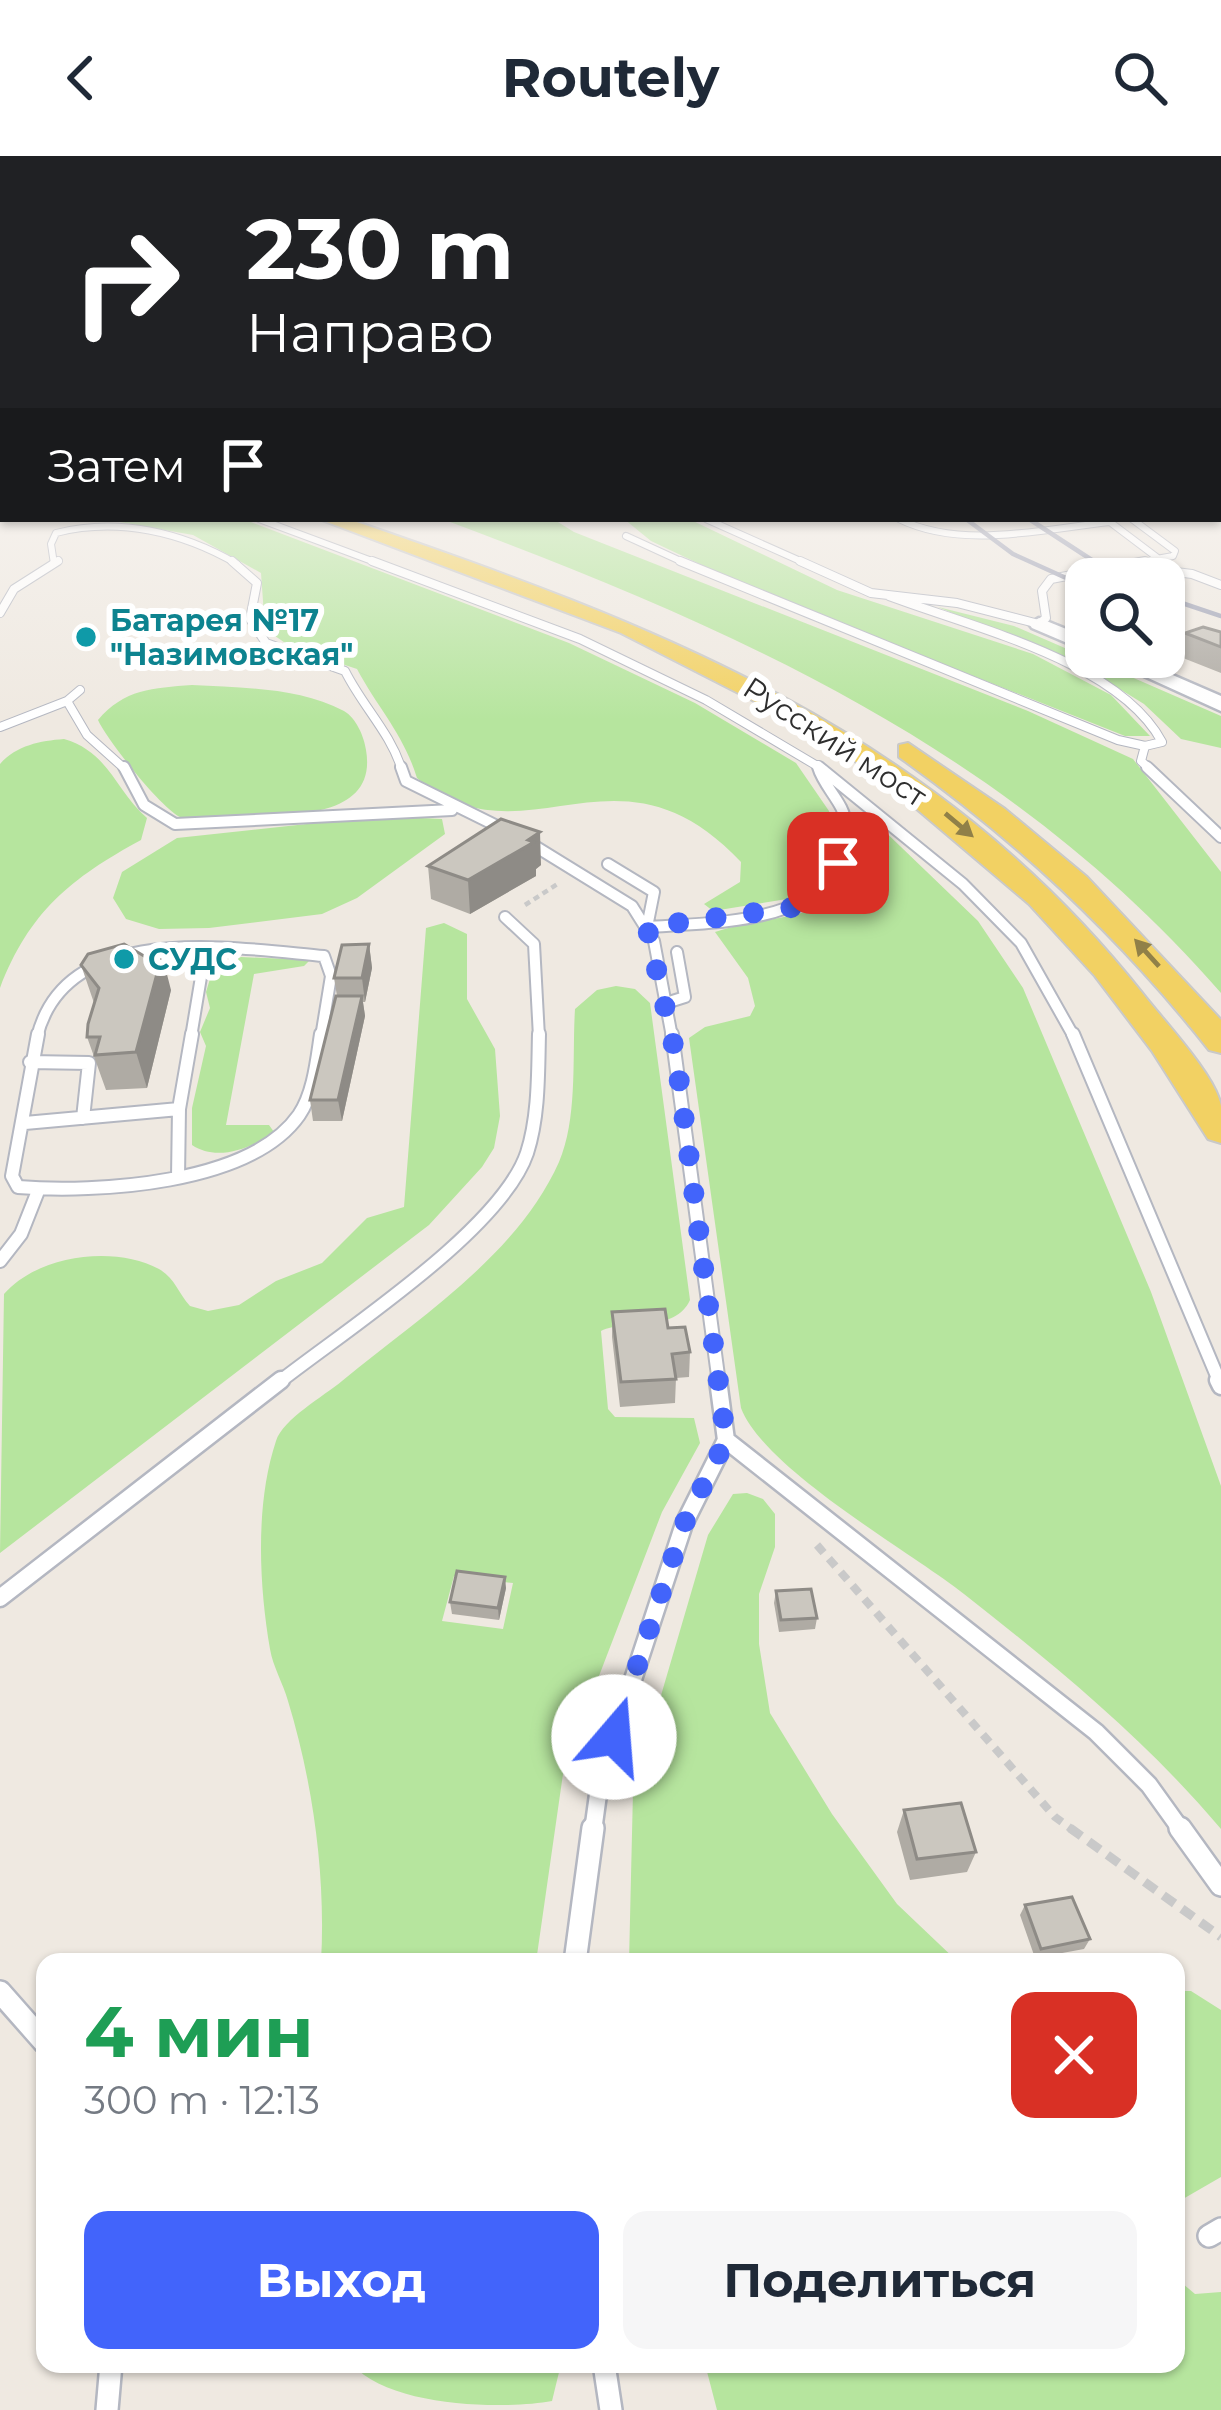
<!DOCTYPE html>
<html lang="ru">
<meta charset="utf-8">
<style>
body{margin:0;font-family:Montserrat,sans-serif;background:#f6f6f7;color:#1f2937;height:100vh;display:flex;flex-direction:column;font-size:45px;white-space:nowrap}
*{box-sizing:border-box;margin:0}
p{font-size:39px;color:#747a83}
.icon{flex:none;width:66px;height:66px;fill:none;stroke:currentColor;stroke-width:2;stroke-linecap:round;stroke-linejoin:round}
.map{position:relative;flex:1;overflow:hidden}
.panel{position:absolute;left:36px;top:1797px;width:1149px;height:420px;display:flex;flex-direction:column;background:#fff;border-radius:24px;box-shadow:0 3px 9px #0004}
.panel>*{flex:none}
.top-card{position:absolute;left:0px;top:0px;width:1221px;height:366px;box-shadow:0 3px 9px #0004;background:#202124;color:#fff;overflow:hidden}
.controls{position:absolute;left:1065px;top:402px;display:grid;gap:24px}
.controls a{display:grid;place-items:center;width:120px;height:120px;border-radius:24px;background:#fff;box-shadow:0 3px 9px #0004;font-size:60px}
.pin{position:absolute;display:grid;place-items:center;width:102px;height:102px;color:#fff;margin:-51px;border-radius:24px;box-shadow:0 6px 18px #0006}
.me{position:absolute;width:132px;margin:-66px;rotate:18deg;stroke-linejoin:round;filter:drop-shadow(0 0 9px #0008)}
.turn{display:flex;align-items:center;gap:42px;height:252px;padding:0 48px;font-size:54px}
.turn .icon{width:156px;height:156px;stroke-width:2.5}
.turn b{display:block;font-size:84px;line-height:102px}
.then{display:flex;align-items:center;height:114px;padding:0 48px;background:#0003;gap:24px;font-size:45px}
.round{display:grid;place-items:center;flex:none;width:126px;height:126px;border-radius:24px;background:#f6f6f7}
.summary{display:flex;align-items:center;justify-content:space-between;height:204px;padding:0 48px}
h1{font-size:72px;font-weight:700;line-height:90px;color:#1e9e55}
.action{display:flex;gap:24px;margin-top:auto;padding:24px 48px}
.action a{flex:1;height:138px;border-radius:24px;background:#4264fb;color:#fff;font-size:48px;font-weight:700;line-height:138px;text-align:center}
.action a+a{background:#f6f6f7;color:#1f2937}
header{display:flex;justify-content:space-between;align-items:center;height:156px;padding:0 48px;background:#fff;font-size:54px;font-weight:700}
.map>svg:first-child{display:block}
.green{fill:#b6e59e;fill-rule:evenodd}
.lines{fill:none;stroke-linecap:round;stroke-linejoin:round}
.lane-far5-casing{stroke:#b4b7c1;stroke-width:8}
.lane-far4-casing{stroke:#b4b7c1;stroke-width:10}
.lane-far3-casing{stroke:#b4b7c1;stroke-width:14}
.lane-far2-casing{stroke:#b4b7c1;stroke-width:16}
.lane-far1-casing{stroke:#b4b7c1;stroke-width:21}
.lane-casing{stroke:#b4b7c1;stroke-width:26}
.secondary-casing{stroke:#b4b7c1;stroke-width:5}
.primary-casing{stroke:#c9c9c9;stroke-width:4}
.path-far2{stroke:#c9c9c9;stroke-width:4.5;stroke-dasharray:6 4.5;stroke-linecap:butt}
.path-far1{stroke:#c9c9c9;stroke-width:8;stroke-dasharray:10 8;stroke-linecap:butt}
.path{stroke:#c9c9c9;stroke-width:9;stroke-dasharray:14 9;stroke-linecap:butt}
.lane-far5{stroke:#fff;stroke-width:6}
.lane-far4{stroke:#fff;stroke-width:8}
.lane-far3{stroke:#fff;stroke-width:10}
.lane-far2{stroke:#fff;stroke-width:12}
.lane-far1{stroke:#fff;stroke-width:16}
.lane{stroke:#fff;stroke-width:21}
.secondary{fill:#fff;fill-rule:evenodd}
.primary{fill:#f2d163;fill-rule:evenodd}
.rail{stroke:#a3a6b8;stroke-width:4.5}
.wall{fill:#afaba4}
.shaded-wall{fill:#8e8b86}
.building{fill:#cbc7bf;stroke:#8e8b86;stroke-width:3}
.oneway{fill:#908048}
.route{stroke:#4264fb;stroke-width:21;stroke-dasharray:0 37.8}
.culture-dot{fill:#0f9aa8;stroke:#fff;stroke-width:4.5}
.labels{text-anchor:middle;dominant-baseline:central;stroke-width:12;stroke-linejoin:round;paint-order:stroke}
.far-culture-label{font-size:30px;font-weight:bold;fill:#0d838f;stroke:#fff;text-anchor:start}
.far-street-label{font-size:30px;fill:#2e2e2e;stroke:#fff}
</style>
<header><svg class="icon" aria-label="back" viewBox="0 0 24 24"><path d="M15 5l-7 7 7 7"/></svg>Routely<svg class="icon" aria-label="search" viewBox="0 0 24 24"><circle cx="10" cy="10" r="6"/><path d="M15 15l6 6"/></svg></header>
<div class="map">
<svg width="1221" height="2254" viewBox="0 0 1221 2254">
<rect width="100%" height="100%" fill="#efe9e1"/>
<path class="green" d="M103,363H243L569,487L695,547L796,607L829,655L833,669L824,704L802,736L787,743L713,755L704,748L740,726L741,706C616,573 526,713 417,622C403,577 379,554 357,513L291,491L265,473L261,417L193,379Z
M442,363H553L574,376L1028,555L1133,603L1221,716V837C1010,594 737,473 442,363Z
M624,363H689L837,434L1033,498L1111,539L1150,580H1125L746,430L651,385Z
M938,451L1014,470L1221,560V592L1181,583L1144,548L1092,516Z
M192,529C242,532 298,531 344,555C356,562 364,580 366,594C378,663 291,658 244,662C225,664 197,670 180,661C160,651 107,584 98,564C124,533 153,532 192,529Z
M64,583C109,596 115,634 147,662L141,684C71,722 29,756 0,832V608C17,589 40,585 64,583Z
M380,660L442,663L445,678L357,742L322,758L209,772L159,773L126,763L113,742L122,716L177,682Z
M874,665L978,765L1023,832L1151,1136L1221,1330V1673C1145,1583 1057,1511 964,1438C908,1394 765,1314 741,1252L689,882L705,871L750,860L755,850L748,822L715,776C778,754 873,771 862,666Z
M444,767L467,778V843L495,893L500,960L494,992L482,1011L429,1069L0,1397L4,1138C38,1099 114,1089 159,1113C175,1122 178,1137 190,1150L208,1155L239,1149L276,1125L322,1107L367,1062L404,1051L426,772Z
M241,801L310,804L304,810L254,818L226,969H269L274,976C252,992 217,1006 192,989V952L206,890L200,876L210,852L206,836L213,813Z
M616,830L635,833L650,847L690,1144C675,1177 629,1162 601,1175L608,1253L615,1261L694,1262L700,1287L662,1356L564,1611L536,1806H321C326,1720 313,1627 288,1545C283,1527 273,1511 270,1493C259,1429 255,1348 276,1285C283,1263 324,1240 342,1225C418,1162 517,1100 559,1006C578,962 572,900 575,853L597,834ZM454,1420L513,1427L503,1473L442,1465Z
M747,1337L763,1343L775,1358V1391L759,1438V1488L770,1557L832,1658L897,1748L958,1806H629L633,1635L708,1379L733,1338Z
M1176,1835H1191L1221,1854V2021L1176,2047Z
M1176,2122L1195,2138L1221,2136V2254H717L705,2208H1176Z
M352,2208H561L552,2245C502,2254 389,2251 352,2208Z"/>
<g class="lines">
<g class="lane-far5-casing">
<path id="lane-far5" d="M259,363L380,408
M706,363L807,408
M899,363C962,394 1043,373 1110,366
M1106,363L1159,403
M626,380L687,408
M54,408L51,388L56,377C118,361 182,376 237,408
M1129,408L1173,400L1175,395L1132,363"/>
</g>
<g class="lane-far4-casing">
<path id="lane-far4" d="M232,405L257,427L250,463L266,487L345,515C363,551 390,576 402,614
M372,405L580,483L706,544L824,614
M680,405L1118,584L1145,590L1162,586C1119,505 971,471 889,440
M800,405L871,437L957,447L1039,468L1046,462L1042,435L1051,423L1145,405
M1144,412L1192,418L1221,429
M0,457L14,433L58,405
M1171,476L1221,495
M67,545L87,579L126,614
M0,571L67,545L80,534
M1145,590L1141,605L1151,614
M818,609L819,614"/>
</g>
<g class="lane-far3-casing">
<path id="lane-far3" d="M124,611L144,649L175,668L452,654
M401,611L406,625L505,674
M819,611L963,728L1021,787L1074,881
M1147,611L1221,681
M525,684L632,750L654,785L672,881
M608,708L654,736L647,771
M505,761L534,788L539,881
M647,771C717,766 850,770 846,669C845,647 824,632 818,611
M666,847L685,841L677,796
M37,881C66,763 233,792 324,800L331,820L321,881
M191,881L205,797"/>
</g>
<g class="lane-far2-casing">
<path id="lane-far2" d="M38,878L12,1020L18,1031C96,1037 250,1029 299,959C314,937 317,904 321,878
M672,878L719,1227
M1073,878L1220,1227
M30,906L89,907L83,962
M25,967L179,953
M178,1021L179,953L192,878
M0,1105L21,1078L38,1035
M278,1227C344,1175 501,1074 527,997C539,960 538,917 539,878"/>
</g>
<g class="lane-far1-casing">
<path id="lane-far1" d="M1218,1224L1221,1230
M726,1284L1096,1576L1149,1629L1182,1675
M0,1442L281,1224
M593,1675L600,1624L684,1368L726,1284L718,1224"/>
</g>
<g class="lane-casing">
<path id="lane" d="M1180,1672L1221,1729
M575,1806L593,1672
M0,1836L45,1887
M1209,2080L1221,2073
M604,2208L611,2254
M107,2254L111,2208"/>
</g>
<g class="secondary-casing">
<path id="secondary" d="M1039,462L1086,481V495L1032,472L1029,468Z
M1102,501H1131L1221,540V555Z"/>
</g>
<g class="primary-casing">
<path id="primary" d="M0,248H3V253H0Z
M319,363H348C657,469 933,573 1143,838C1163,864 1216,920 1221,950C1221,962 1221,975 1221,987L1208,983L1152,895L1095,820L1029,748L879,621L797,567L621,477Z
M908,587L1005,653L1087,721L1221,864V897L1209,894C1119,780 1017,685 899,601V589Z"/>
</g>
<path class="path-far2" d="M525,749L559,727"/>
<path class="path-far1" d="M817,1389L1055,1661L1074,1675"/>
<path class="path" d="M1070,1672L1221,1781"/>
<use href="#lane-far5" class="lane-far5"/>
<use href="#lane-far4" class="lane-far4"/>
<use href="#lane-far3" class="lane-far3"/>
<use href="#lane-far2" class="lane-far2"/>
<use href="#lane-far1" class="lane-far1"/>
<use href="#lane" class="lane"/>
<use href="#secondary" class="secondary"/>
<use href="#primary" class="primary"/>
<path class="rail" d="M966,363L1013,398L1086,431
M1029,363L1121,423
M1164,441L1221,460"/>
</g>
<path class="wall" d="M1221,476V517L1178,500L1185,477Z
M541,709L536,713V720L470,758L431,743L428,710Z
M369,788L372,812L365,846H363L365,860L342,965H313L310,944L337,840L334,822Z
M81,809L171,834L147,932L106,934L87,881L94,847Z
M612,1156L668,1172L690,1196L689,1221L676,1222L675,1247L620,1251L612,1181Z
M506,1432L499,1464L452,1458L450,1446Z
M776,1435L817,1462L815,1473L779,1476L774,1447Z
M904,1654L976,1696L967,1716L910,1724L897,1676Z
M1025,1749L1090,1783L1084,1793L1035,1802L1020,1759Z"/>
<path class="shaded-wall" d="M540,676L541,709L536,713V720L470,758L468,724Z
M369,788L372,812L365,846L362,822Z
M162,799L171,834L147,932L136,896Z
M362,840L365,860L342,965L338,944Z
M505,1421L506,1432L499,1464L498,1452Z"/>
<path class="building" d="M1203,471L1221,476V491L1185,477Z
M501,663L540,676L528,684L534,686L468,724L428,710Z
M124,788L144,800L162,799L136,896L95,899L100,881H87L88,868L99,832L81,809L88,798Z
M369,788L362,822H334L342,789Z
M336,840H362L338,944H310Z
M665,1153L668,1172L685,1171L690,1196L672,1198L676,1223L621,1226L612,1156Z
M457,1415L505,1421L498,1452L450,1446Z
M811,1433L817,1462L781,1464L776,1435Z
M961,1647L976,1696L917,1703L904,1654Z
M1072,1741L1090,1783L1041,1793L1025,1749Z"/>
<defs><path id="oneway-solid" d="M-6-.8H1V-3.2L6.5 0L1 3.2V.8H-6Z" transform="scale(3)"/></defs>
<g class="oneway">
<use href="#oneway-solid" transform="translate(959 669) rotate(40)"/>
<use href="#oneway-solid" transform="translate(1147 797) rotate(-132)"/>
</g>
<linearGradient id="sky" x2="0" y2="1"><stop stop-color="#7abfeb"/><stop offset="0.44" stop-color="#f8f5f2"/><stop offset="1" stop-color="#f8f5f2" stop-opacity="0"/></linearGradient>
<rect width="1221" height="564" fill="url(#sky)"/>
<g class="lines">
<path class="route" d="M614,1581L684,1368L726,1284L676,900L647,771L796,751L816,741L838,707"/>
</g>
<g class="culture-dot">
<circle cx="86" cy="481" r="12"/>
<circle cx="124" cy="803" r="12"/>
</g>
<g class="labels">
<g class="far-culture-label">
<text x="110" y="464">Батарея №17<tspan x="110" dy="34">"Назимовская"</tspan></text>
<text x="148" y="803">СУДС</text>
</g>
<g class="far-street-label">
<text transform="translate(835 586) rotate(33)">Русский мост</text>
</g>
</g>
</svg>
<div class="controls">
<a><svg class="icon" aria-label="search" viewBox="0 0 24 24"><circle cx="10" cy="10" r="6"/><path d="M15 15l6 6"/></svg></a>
</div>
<div class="pin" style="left:838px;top:707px;background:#d93025"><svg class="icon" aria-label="arrive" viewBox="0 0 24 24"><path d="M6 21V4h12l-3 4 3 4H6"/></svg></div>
<svg class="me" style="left:614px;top:1581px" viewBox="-20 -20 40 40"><circle r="19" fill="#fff"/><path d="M0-13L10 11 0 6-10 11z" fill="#4264fb"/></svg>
<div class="top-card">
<div class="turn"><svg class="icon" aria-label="right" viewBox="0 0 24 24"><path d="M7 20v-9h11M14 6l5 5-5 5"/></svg><div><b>230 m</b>Направо</div></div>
<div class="then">Затем<svg class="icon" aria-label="arrive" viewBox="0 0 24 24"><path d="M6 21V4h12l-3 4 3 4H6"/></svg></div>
</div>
<section class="panel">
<div class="summary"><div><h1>4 мин</h1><p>300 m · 12:13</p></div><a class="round" style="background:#d93025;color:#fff"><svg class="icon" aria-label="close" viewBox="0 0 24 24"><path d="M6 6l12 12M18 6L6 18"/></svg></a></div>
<div class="action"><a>Выход</a><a>Поделиться</a></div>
</section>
</div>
